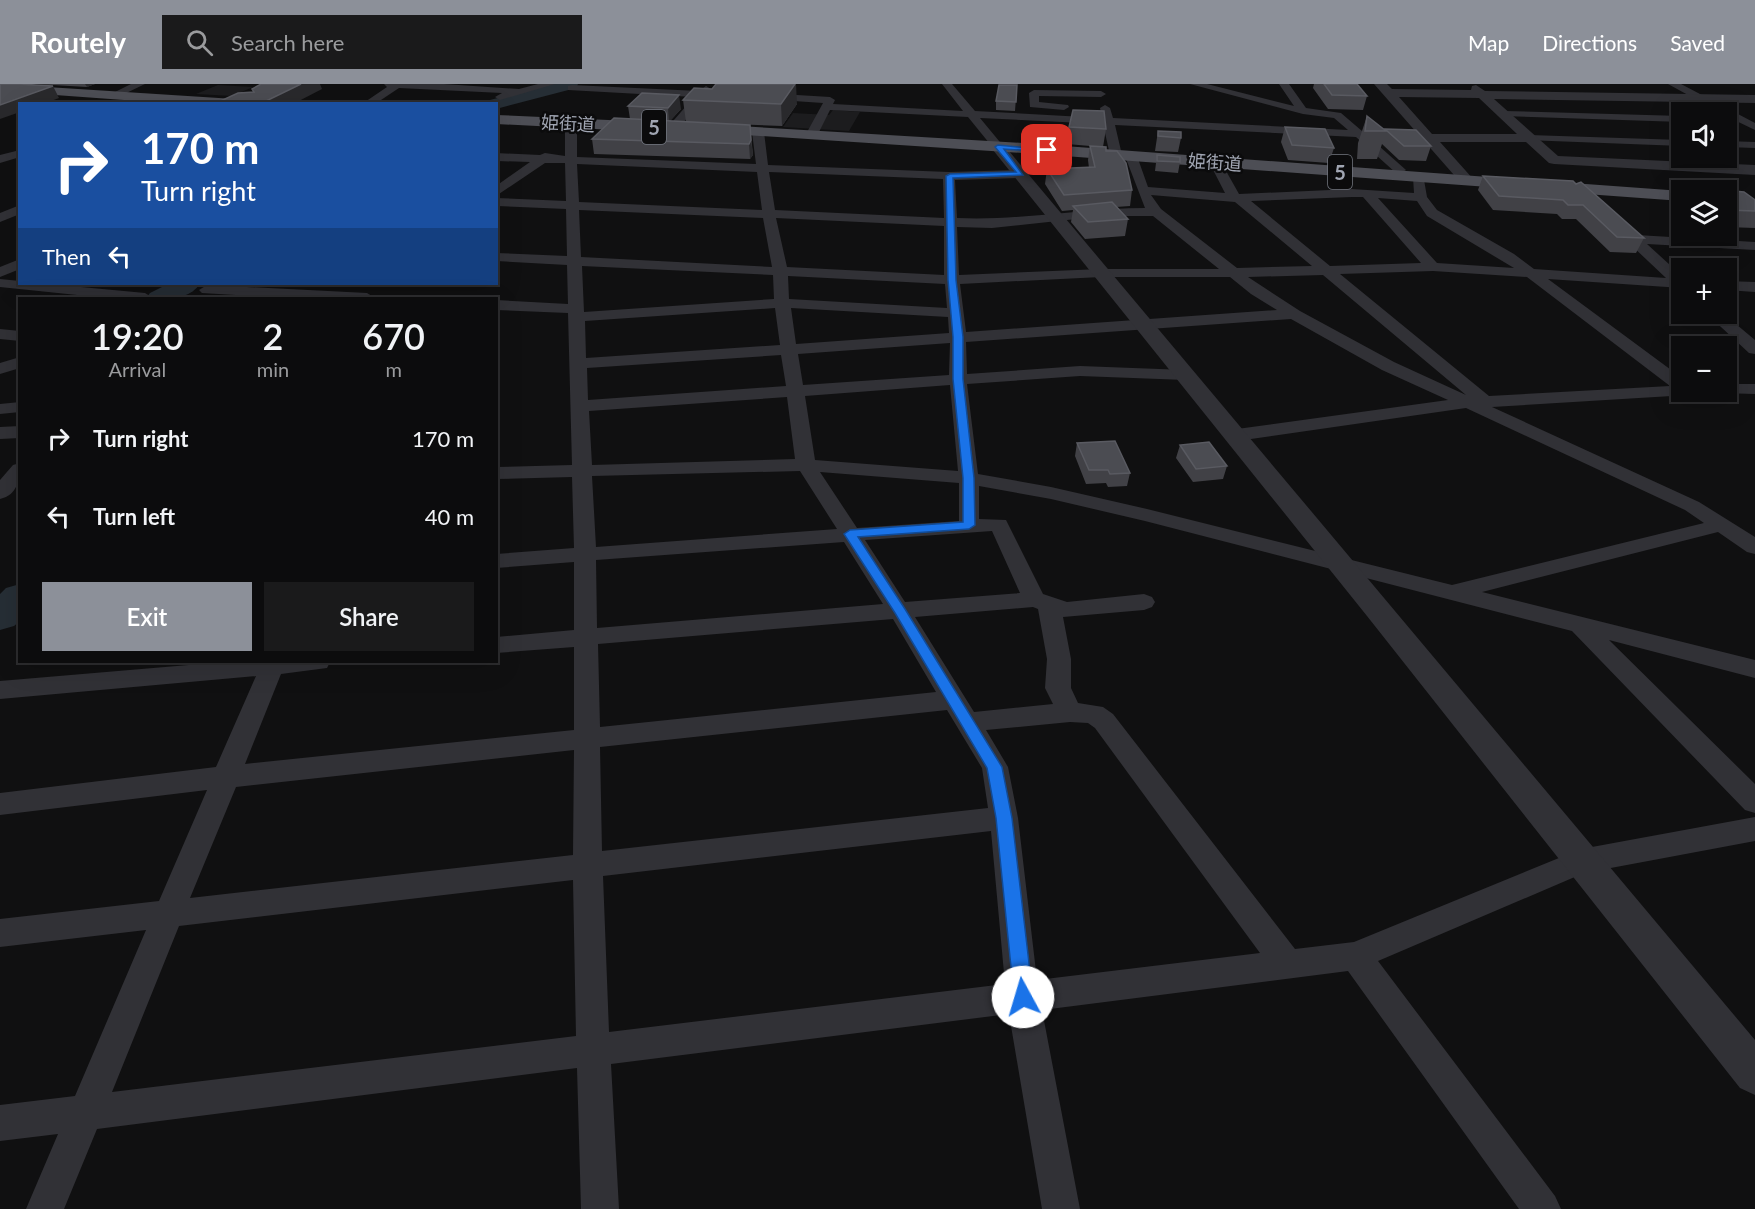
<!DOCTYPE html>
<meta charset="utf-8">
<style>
body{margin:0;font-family:Lato,"Noto Sans JP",sans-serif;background:#1a1a1b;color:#f1f3f6;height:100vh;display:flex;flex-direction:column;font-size:22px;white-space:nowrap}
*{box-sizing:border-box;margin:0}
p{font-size:20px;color:#9a9b9d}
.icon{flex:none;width:33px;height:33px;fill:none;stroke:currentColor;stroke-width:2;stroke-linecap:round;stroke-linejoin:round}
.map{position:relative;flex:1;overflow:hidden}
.panel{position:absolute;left:18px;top:213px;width:480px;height:366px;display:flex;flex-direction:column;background:#0c0c0d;border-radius:0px;box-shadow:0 6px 24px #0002,0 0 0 2px #2c2c2e}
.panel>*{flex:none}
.hud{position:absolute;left:18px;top:18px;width:480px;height:183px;border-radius:0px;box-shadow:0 6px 24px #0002,0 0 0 2px #2c2c2e;background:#1a4fa0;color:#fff;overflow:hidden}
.fabs{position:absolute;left:1671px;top:18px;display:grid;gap:12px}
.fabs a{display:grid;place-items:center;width:66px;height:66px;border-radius:0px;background:#0c0c0d;box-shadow:0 6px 24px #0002,0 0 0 2px #2c2c2e;font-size:30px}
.pin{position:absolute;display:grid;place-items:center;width:51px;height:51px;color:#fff;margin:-26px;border-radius:12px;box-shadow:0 3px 9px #0006}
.me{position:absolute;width:66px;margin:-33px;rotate:354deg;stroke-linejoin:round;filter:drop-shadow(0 0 4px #0008)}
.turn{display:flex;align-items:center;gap:21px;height:126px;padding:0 24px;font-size:27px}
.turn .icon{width:78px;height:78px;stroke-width:2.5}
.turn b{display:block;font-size:42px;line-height:51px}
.then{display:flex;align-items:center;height:57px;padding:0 24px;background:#0003;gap:12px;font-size:22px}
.eta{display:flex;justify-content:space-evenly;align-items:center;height:102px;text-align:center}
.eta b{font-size:36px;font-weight:600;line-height:42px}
.button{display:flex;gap:12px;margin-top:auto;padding:12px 24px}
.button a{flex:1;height:69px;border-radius:0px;background:#8c9099;color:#fff;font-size:24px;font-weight:600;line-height:69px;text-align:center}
.button a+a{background:#1a1a1b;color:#f1f3f6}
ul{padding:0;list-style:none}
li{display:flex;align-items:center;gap:18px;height:78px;padding:0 24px}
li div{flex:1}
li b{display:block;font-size:22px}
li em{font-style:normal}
header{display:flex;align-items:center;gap:36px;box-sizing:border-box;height:84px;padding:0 30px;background:#8c9099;color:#fff}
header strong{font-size:28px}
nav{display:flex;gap:33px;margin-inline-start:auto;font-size:21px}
.search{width:420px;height:54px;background:#1a1a1b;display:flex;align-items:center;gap:15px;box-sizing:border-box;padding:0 21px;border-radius:0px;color:#9a9b9d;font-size:22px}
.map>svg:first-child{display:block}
.built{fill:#1c1c1e}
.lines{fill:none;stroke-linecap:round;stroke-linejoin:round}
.river{fill:#262e35;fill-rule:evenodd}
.minor{fill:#313136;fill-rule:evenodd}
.tertiary{fill:#313136;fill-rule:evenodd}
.primary{fill:#4d4e55;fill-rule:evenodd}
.wall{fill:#414146}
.shaded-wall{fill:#29292c}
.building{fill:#4b4c52;stroke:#595a61;stroke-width:1.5}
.route{fill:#1a73e8;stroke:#114b97;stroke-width:1.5}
.labels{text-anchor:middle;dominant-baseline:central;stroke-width:5;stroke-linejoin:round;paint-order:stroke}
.far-street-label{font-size:18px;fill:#a0a5b2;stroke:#0b0b0c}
.shield{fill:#0b0b0c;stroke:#737780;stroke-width:1.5}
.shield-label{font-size:20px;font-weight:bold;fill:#a0a5b2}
</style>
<header>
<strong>Routely</strong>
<div class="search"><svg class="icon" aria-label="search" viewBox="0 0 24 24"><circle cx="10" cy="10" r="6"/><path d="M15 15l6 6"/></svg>Search here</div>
<nav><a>Map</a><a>Directions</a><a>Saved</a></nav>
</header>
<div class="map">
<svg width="1755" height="1125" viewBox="0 0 1755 1125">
<rect width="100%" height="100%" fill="#101011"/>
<path class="built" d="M218,1L253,3L232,12L196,10Z
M833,26L860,28L849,47L783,43L793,29L829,31Z"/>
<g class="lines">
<path class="river" d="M551,0H578L576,4L496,25V20H487L490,16Z
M168,200H200C188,217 164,216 146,214L150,209Z
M20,500V537L14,542L0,546V510L6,504Z"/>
<path class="minor" d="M131,0H145L118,13L109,11Z
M384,0H444L519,5L538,0H555L500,16L495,13L502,9L399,4L375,20H362L387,3Z
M942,0H952L975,27L1102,34L1100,24L1105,21L1110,24L1113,34L1348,46L1334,34L1303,30L1190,0H1207L1294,22L1279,0H1289L1306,24L1341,29L1362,47L1398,50L1400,52L1394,55L1370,54L1406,86L1400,90L1396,89L1356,53L1115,41L1122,71L1116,75L1110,71L1103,40L980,34L1004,63L998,66L994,65L968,33L830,26L818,50L812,53L806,50L823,19L764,15L759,12L764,9L830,13L835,16L833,20L963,27Z
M1668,0H1681L1755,39V46L1726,32V28H1719Z
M572,1L699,7L706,2L711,5L709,7L723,8L728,11L723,14L705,13L677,46L673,47L667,44L694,13L568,6V2Z
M1034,6L1101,7L1106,10L1101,13L1039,12V18L1068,21L1069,23L1064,26L1030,23L1029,9Z
M1504,27L1682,32V38L1500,32V28Z
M576,36L582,39L577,45V73L756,80L752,48L758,45L764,48L768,81L949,88L1021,86L1027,90L1021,94L955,96L957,134C1020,137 1082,124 1145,124L1125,72L1131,68L1137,72L1148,103L1225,109L1209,78L1215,74L1221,78L1239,110L1352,105L1414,109L1413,93L1419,89L1423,90L1427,113L1437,126L1514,170L1534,185L1666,194L1612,143L1610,140L1617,136L1622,137L1637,151L1755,158V166L1647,160L1682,192V204L1548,195L1682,294V308H1690L1688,311L1492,323L1699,418L1755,453V470L1747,468L1718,448L1482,508L1755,576V594L1609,556L1755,700V729L1745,726L1572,547L1145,437L1051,415L979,402V435L1006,436L1043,510L1067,518L1144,510L1152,513L1155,518L1152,523L1144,526L1063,533L1071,575V604L1078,619L1103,623L1113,630L1295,865L1354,858L1581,765L1755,733V757L1584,789L1378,877L1555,1112L1561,1125H1519L1348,887L1042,926L1080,1125H1042L1009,930L611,980L619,1125H581L577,984L97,1045L64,1125H26L58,1050L0,1057V1021L75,1012L146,846L0,863V835L159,817L207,706L0,731V709L216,683L256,592L0,615V597L224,578H330L327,584L281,590L245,680L574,646V563L496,569V553L574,546V478L496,484V470L574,464L572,393L496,395V383L572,381L568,229L496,226V216L568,220L567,181L496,177V169L567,172L566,125L496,122V114L566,117L565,79H545L496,112V102L530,78L496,77V69L540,71L545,69L565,72V44ZM577,80L757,88L762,126L579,118ZM769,88L943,95L944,134L775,126ZM1151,111L1235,118L1312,182L1237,184L1161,125ZM1352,113H1363L1421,179L1330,182L1251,117ZM1378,114L1417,117L1427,132L1514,184L1437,179ZM579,126L763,134L772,183L581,173ZM1104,132H1153L1219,185H1101L959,191L957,143L992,144ZM776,134L944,142V191L787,183ZM582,182L773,191L774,215L584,228ZM1433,187L1527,193L1670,302L1489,312L1340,190ZM1323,191L1466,311L1394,278L1300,227L1248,193ZM788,192L945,200L947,224L789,215ZM1101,193H1230L1251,210L1277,226L966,248L960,200ZM775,224L780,261L586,274L585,237ZM791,224L948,233L949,249L796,260ZM1291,235L1382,286L1448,316L1237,345L1230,347L1228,351L1230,355L1237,357L1466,324L1685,426L1704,439L1452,501L1147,425L1051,403L978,390L967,300L1080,292L1186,296L1192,295L1195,291L1192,287L1186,286L1080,282L967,290L966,258ZM950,259L949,291L803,301L798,270ZM781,271L786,302L588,316L587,284ZM950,301L958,387L815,376L805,312ZM787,313L795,375L592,381L589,327ZM800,387L837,445L596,463L592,392ZM820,388L959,399V437L857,444ZM992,447L1020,509L905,518L865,456ZM844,458L883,520L597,544L596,476ZM1033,523L1038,525L1047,575L1045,604L1053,620L974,628L915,533ZM893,535L936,608L600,643L598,560ZM947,626L982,684L988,724L602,767L600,663ZM1070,638L1088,639L1095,644L1260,869L1037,896L1018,734L1008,683L986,646ZM574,666L573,771L190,814L236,703ZM991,747L1005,900L609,948L603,792ZM573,796L576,952L112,1008L179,842Z
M1529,51L1682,56V62L1525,56L1523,54Z
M1726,57L1755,58V64L1726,63Z
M20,66V73L0,79V71Z
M20,121V130L0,138V129Z
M20,175V185L0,193V183Z
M0,195L20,197V200H49L145,209L153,214H106L0,203Z
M1726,197L1755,198V208L1726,206Z
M207,201L367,209L375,214H285L202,209L199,206Z
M1707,230H1724L1755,256V270L1749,269Z
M0,245L20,247V257L0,255Z
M20,273V284L0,290V279Z
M1726,300H1755V310L1720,309L1726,308Z
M20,318V328L0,330V320Z
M20,342V354L0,355V343Z
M20,379C20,395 18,411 0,415V396L13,381Z"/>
<path class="tertiary" d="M1374,0H1387L1392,5L1471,6L1472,2L1476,1L1485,7L1755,11V19L1494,15L1558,72L1755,81V91L1554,80L1549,79L1526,58H1440L1474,96L1466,101L1461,99ZM1399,13L1479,14L1517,50H1432Z
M998,59L1003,60L1755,956V1011L1740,1004L1367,532L993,66L991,63Z"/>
<path class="primary" d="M0,0L250,16L257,20H179L0,7Z
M496,31L653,38L661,43L653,48L496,40Z
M705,40L1023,59L1682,107V117L1023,69L700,48L697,45Z"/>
</g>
<path class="wall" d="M35,0H95L87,3Z
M1314,0H1357L1367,12L1363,26L1328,25L1313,4Z
M1017,1L1015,27L996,26V17Z
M683,16L797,20L782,42L731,40L750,41L753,71L750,75L594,70L592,55L630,35L628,22L681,25L670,37L686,38Z
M1367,32L1384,46L1431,62L1426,77L1399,76L1382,60L1377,75H1357L1358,59Z
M1069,43L1106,45L1103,63L1132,106L1130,122L1116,123L1128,135L1125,152L1085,155L1071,138L1073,126L1062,127L1045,100L1047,85L1089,84L1088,76L1090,62L1067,60Z
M1285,43L1334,64L1329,79L1288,76L1281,58Z
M1158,47L1181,54L1178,68L1155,67Z
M1157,71L1180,78L1178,89L1155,87Z
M1483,92L1573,97L1644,154L1636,169L1610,168L1576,135H1562L1557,130L1493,126L1478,106Z
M1726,106L1734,107L1755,116V144L1726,143Z
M1077,359L1130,389L1127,402L1108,403L1106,399L1086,400L1075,372Z
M1180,361L1227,382L1223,395L1193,398L1176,374Z"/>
<path class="shaded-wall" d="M85,0H95L87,3Z
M301,0H320L322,5L293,20H260Z
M795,0H796L797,20L782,42L781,20Z
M53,2L59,14L43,20H20V28L0,35V21Z
M679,11L681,25L669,38L668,24Z
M751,56L753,71L750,75L749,60Z"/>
<path class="building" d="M0,0H19L53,2L0,21Z
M261,0H301L260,20H214L238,9L254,8L252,5Z
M716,0H795L781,20L683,16L694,4L712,5Z
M1324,0H1357L1367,12L1332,11Z
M999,1H1017L1016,18L996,17Z
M642,9L679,11L668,24L628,22Z
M1073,26L1104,27L1106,45L1069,43Z
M1367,32L1386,47H1365Z
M614,34L750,41L751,56L749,60L592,55Z
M1285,43L1325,45L1334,64L1292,61Z
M1385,45L1416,46L1431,62H1404Z
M1158,47L1181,48V54L1158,52Z
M1090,62L1106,63V67H1117L1126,79L1132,106L1064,111L1047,85L1095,83Z
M1157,71L1180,73V78L1157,77Z
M1483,92L1573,97L1576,100L1581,98L1644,154L1617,153L1583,121H1568L1563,116L1499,112Z
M1730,98L1733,100L1734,107L1744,108L1755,116V127L1726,126V106H1714Z
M1112,118L1128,135L1088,138L1073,122Z
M1115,357L1130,389L1110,390L1108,386H1089L1077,359Z
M1209,358L1227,382L1196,385L1180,361Z"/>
<path class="route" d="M998,61L1051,66L1047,68L1004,65L1023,91L953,94L956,196L963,253V295L974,394L975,441L969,445L858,453L905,525L1002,683L1012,734L1033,913L1030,919L1023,922L1017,919L1014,913L996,734L987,684L895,529L844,450L850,446L963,438V394L953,295V253L948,196L946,92L950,90L1016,88L995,63Z"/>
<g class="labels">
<g class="far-street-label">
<text transform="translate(568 39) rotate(3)">姫街道</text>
<text transform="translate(1215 78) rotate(4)">姫街道</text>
</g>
<g class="shield">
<rect x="642" y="26" width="24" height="34" rx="4.5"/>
<rect x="1328" y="71" width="24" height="34" rx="4.5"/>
</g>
<g class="shield-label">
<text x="654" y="43">5</text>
<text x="1340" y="88">5</text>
</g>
</g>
</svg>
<div class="fabs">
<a><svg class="icon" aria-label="sound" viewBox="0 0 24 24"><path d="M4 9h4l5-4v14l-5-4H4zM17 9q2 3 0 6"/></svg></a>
<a><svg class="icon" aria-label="layers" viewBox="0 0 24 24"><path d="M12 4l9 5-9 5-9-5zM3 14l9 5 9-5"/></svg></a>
<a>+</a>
<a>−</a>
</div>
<div class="pin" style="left:1047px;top:66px;background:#d93025"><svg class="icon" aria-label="arrive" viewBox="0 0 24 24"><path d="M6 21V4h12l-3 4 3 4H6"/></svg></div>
<svg class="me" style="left:1023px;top:913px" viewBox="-20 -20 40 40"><circle r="19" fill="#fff"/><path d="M0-13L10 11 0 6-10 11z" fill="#1a73e8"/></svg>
<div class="hud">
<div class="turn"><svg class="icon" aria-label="right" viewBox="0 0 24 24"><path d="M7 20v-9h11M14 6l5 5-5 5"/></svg><div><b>170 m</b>Turn right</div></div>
<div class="then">Then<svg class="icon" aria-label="left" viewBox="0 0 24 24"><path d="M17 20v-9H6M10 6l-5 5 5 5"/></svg></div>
</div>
<section class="panel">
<div class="eta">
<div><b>19:20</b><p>Arrival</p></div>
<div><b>2</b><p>min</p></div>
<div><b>670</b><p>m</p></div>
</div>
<ul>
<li><svg class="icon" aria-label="right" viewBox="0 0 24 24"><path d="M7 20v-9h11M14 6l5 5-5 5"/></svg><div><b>Turn right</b></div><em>170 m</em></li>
<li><svg class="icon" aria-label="left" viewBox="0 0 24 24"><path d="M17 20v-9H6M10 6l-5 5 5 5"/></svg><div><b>Turn left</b></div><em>40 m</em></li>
</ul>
<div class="button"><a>Exit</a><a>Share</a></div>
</section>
</div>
